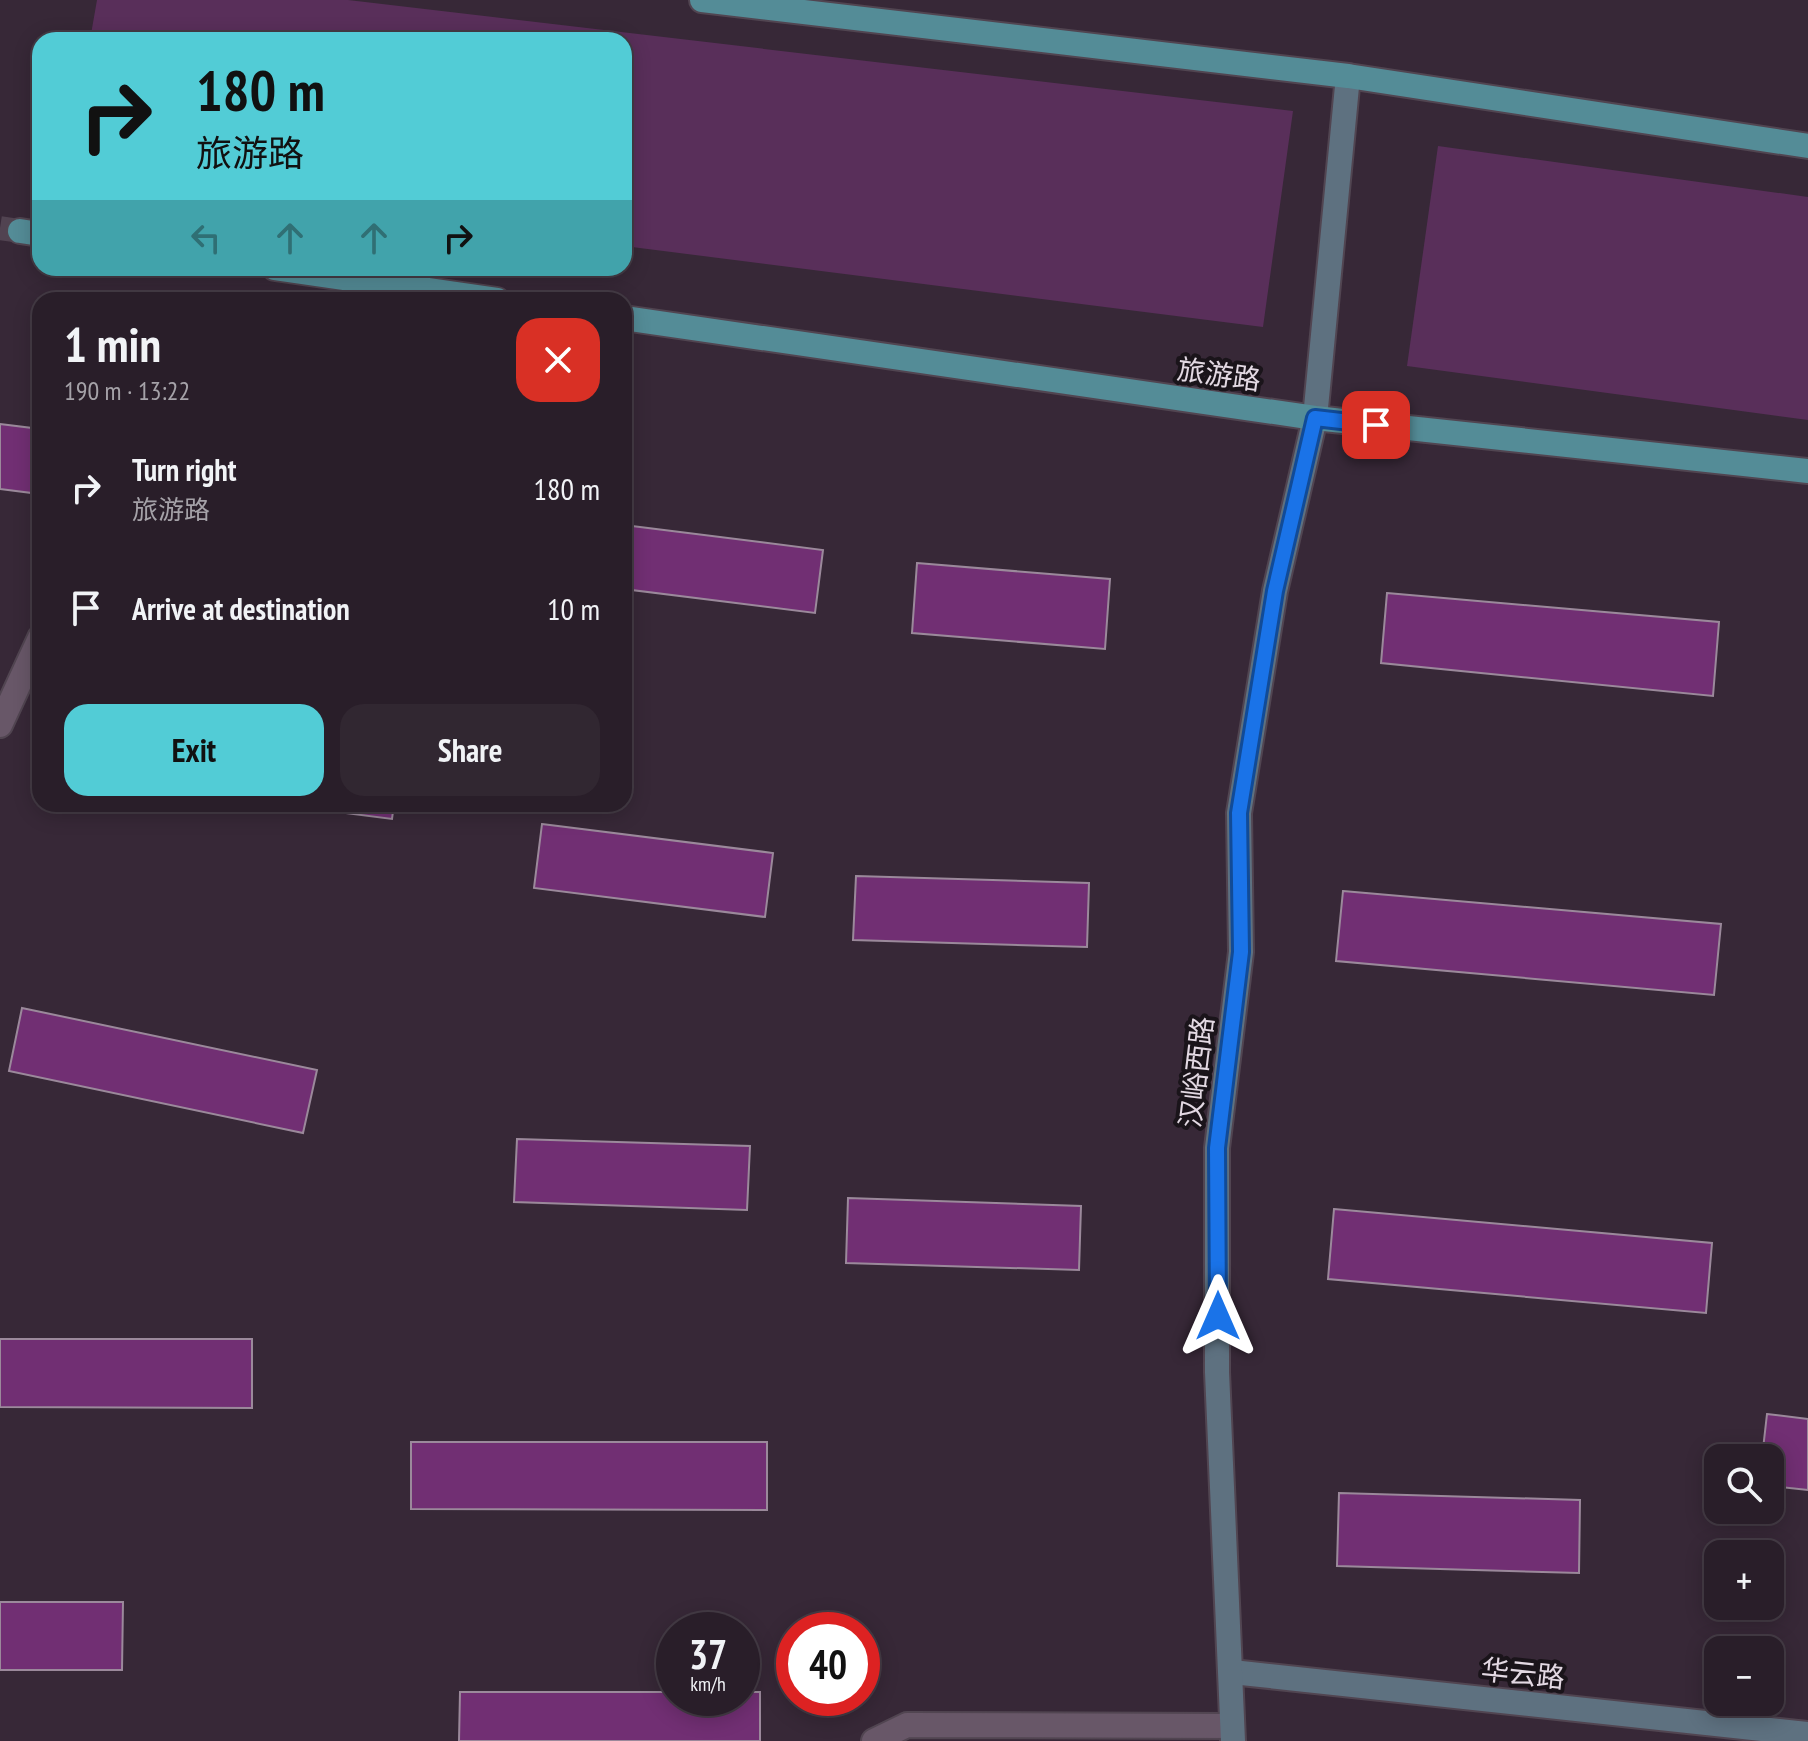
<!DOCTYPE html>
<meta charset="utf-8">
<style>
:root{--surface:#291e29;--page:#312731;--text:#f1f3f6;--muted:#a5a2a8;--line:#453c46;--accent:#52ccd6}
body{margin:0;font-family:"PT Sans Narrow","Noto Sans SC",sans-serif;background:var(--page);color:var(--text);height:100vh;display:flex;flex-direction:column;font-size:30px;white-space:nowrap}
*{box-sizing:border-box;margin:0}
p{font-size:26px;color:var(--muted)}
.icon{flex:none;width:44px;height:44px;fill:none;stroke:currentColor;stroke-width:2;stroke-linecap:round;stroke-linejoin:round}
.map{position:relative;flex:1;overflow:hidden}
.side{position:absolute;left:32px;top:292px;width:600px;height:520px;display:flex;flex-direction:column;background:var(--surface);border-radius:24px;box-shadow:0 4px 20px #0003,0 0 0 2px var(--line)}
.side>*{flex:none}
.top-card{position:absolute;left:32px;top:32px;width:600px;height:244px;border-radius:24px;box-shadow:0 4px 20px #0003,0 0 0 2px var(--line);background:#52ccd6;color:#111;overflow:hidden}
.fabs{position:absolute;left:1704px;top:1444px;display:grid;gap:16px}
.fabs a{display:grid;place-items:center;width:80px;height:80px;border-radius:16px;background:var(--surface);box-shadow:0 4px 20px #0003,0 0 0 2px var(--line);font-size:40px}
.speed{position:absolute;left:656px;top:1612px;display:flex;gap:16px;font-size:40px;font-weight:700;text-align:center}
.speed>*{display:grid;place-content:center;width:104px;height:104px;border-radius:50%;background:var(--surface);box-shadow:0 4px 20px #0003,0 0 0 2px var(--line);line-height:1}
.speed small{font-size:20px;font-weight:400}
.speed .limit{border:12px solid #d22;background:#fff;color:#111}
.pin{position:absolute;display:grid;place-items:center;width:68px;height:68px;color:#fff;margin:-34px;border-radius:16px;box-shadow:0 4px 12px #0006}
.me{position:absolute;width:88px;margin:-44px;rotate:0deg;stroke-linejoin:round;filter:drop-shadow(0 0 6px #0008)}
.turn{display:flex;align-items:center;gap:28px;height:168px;padding:0 32px;font-size:36px}
.turn .icon{width:104px;height:104px;stroke-width:2.5}
.turn b{display:block;font-size:56px;line-height:68px}
.lanes{display:flex;align-items:center;height:76px;padding:0 32px;background:#0003;justify-content:center;gap:40px;direction:ltr}
.lanes .off{opacity:.35}
.round{display:grid;place-items:center;flex:none;width:84px;height:84px;border-radius:24px;background:var(--page)}
.head{display:flex;align-items:center;justify-content:space-between;height:136px;padding:0 32px}
h1{font-size:48px;font-weight:700;line-height:60px}
.action{display:flex;gap:16px;margin-top:auto;padding:16px 32px}
.action a{flex:1;height:92px;border-radius:24px;background:var(--accent);color:#111;font-size:32px;font-weight:700;line-height:92px;text-align:center}
.action a+a{background:var(--page);color:var(--text)}
ul{padding:0;list-style:none}
li{display:flex;align-items:center;gap:24px;height:120px;padding:0 32px}
li div{flex:1}
li b{display:block;font-size:30px}
li em{font-style:normal}
.map>svg:first-child{display:block}
.green{fill:#592f5a}
.building{fill:#712f73;stroke:#9b899b;stroke-width:2}
.lines{fill:none;stroke-linecap:round;stroke-linejoin:round}
.primary-tunnel{stroke:#514351;stroke-width:24;stroke-dasharray:24 12;stroke-linecap:butt}
.street-casing{stroke:#514551;stroke-width:28}
.secondary-casing{stroke:#514551;stroke-width:28}
.primary-casing{stroke:#514551;stroke-width:28}
.street{stroke:#685768;stroke-width:24}
.secondary{stroke:#5e7180;stroke-width:24}
.primary{stroke:#548c97;stroke-width:24}
.route-casing{stroke:#114b97;stroke-width:20}
.route{stroke:#1a73e8;stroke-width:14}
.labels{text-anchor:middle;dominant-baseline:central;stroke-width:8;stroke-linejoin:round;paint-order:stroke}
.street-label{font-size:28px;fill:#e3d9e3;stroke:#1a141a}
</style>
<div class="map">
<svg width="1808" height="1741" viewBox="0 0 1808 1741">
<rect width="100%" height="100%" fill="#372837"/>
<g class="green">
<polygon points="97,0 348,0 1293,111 1263,327 624,246 624,40 90,40"/>
<polygon points="1438,146 1808,197 1808,420 1407,366"/>
</g>
<g class="building">
<polygon points="0,424 40,429 40,494 0,489"/>
<polygon points="624,525 823,550 815,613 624,589"/>
<polygon points="917,563 1110,579 1105,649 912,633"/>
<polygon points="1387,593 1719,622 1713,696 1381,663"/>
<polygon points="275,804 394,804 392,819"/>
<polygon points="542,824 773,853 765,917 534,888"/>
<polygon points="856,876 1089,883 1087,947 853,940"/>
<polygon points="1343,891 1721,924 1714,995 1336,961"/>
<polygon points="22,1008 317,1070 303,1133 9,1071"/>
<polygon points="517,1139 750,1146 747,1210 514,1202"/>
<polygon points="848,1198 1081,1206 1079,1270 846,1263"/>
<polygon points="1334,1209 1712,1243 1706,1313 1328,1279"/>
<polygon points="0,1339 252,1339 252,1408 0,1407"/>
<polygon points="1767,1414 1808,1419 1808,1490 1770,1486 1770,1458 1762,1458"/>
<polygon points="411,1442 767,1442 767,1510 411,1509"/>
<polygon points="1339,1493 1580,1500 1579,1573 1337,1566"/>
<polygon points="0,1602 123,1602 122,1670 0,1670"/>
<polygon points="460,1692 674,1692 674,1698 742,1698 742,1692 760,1692 760,1741 459,1741"/>
</g>
<g class="lines">
<polyline class="primary-tunnel" points="0,228 20,231"/>
<g class="street-casing">
<g id="street">
<polyline points="0,725 40,638"/>
<polyline points="874,1741 907,1725 1232,1726"/>
</g>
</g>
<g class="secondary-casing">
<g id="secondary">
<polyline points="1232,1672 1808,1734"/>
<polyline points="1233,1741 1217,1372 1217,1148 1241,952 1239,813 1275,591 1315,418 1348,76"/>
</g>
</g>
<g class="primary-casing">
<g id="primary">
<polyline points="702,0 1348,76 1808,146"/>
<polyline points="20,231 40,234"/>
<polyline points="275,268 497,300"/>
<polyline points="624,318 1315,418 1808,471"/>
</g>
</g>
<use href="#street" class="street"/>
<use href="#secondary" class="secondary"/>
<use href="#primary" class="primary"/>
</g>
<g class="lines">
<g class="route-casing">
<polyline id="route" points="1218,1316 1217,1148 1241,952 1239,813 1275,591 1315,418 1376,425"/>
</g>
<use href="#route" class="route"/>
</g>
<g class="labels">
<g class="street-label">
<text transform="translate(1219 374) rotate(8)">旅游路</text>
<text transform="translate(1196 1072) rotate(-83)">汉峪西路</text>
<text transform="translate(1523 1673) rotate(6)">华云路</text>
</g>
</g>
</svg>
<div class="fabs">
<a><svg class="icon" aria-label="search" viewBox="0 0 24 24"><circle cx="10" cy="10" r="6"/><path d="M15 15l6 6"/></svg></a>
<a>+</a>
<a>−</a>
</div>
<div class="speed"><div>37<small>km/h</small></div><div class="limit">40</div></div>
<div class="pin" style="left:1376px;top:425px;background:#d93025"><svg class="icon" aria-label="arrive" viewBox="0 0 24 24"><path d="M6 21V4h12l-3 4 3 4H6"/></svg></div>
<svg class="me" style="left:1218px;top:1316px" viewBox="-20 -20 40 40"><path d="M0-17L14 15 0 8-14 15z" fill="#1a73e8" stroke="#fff" stroke-width="4"/></svg>
<div class="top-card">
<div class="turn"><svg class="icon" aria-label="right" viewBox="0 0 24 24"><path d="M7 20v-9h11M14 6l5 5-5 5"/></svg><div><b>180 m</b>旅游路</div></div>
<div class="lanes"><svg class="icon off" aria-label="left" viewBox="0 0 24 24"><path d="M17 20v-9H6M10 6l-5 5 5 5"/></svg><svg class="icon off" aria-label="ahead" viewBox="0 0 24 24"><path d="M12 20V5M6 11l6-6 6 6"/></svg><svg class="icon off" aria-label="ahead" viewBox="0 0 24 24"><path d="M12 20V5M6 11l6-6 6 6"/></svg><svg class="icon" aria-label="right" viewBox="0 0 24 24"><path d="M7 20v-9h11M14 6l5 5-5 5"/></svg></div>
</div>
<section class="side">
<div class="head"><div><h1>1 min</h1><p>190 m · 13:22</p></div><a class="round" style="background:#d93025;color:#fff"><svg class="icon" aria-label="close" viewBox="0 0 24 24"><path d="M6 6l12 12M18 6L6 18"/></svg></a></div>
<ul>
<li><svg class="icon" aria-label="right" viewBox="0 0 24 24"><path d="M7 20v-9h11M14 6l5 5-5 5"/></svg><div><b>Turn right</b><p>旅游路</p></div><em>180 m</em></li>
<li><svg class="icon" aria-label="arrive" viewBox="0 0 24 24"><path d="M6 21V4h12l-3 4 3 4H6"/></svg><div><b>Arrive at destination</b></div><em>10 m</em></li>
</ul>
<div class="action"><a>Exit</a><a>Share</a></div>
</section>
</div>
